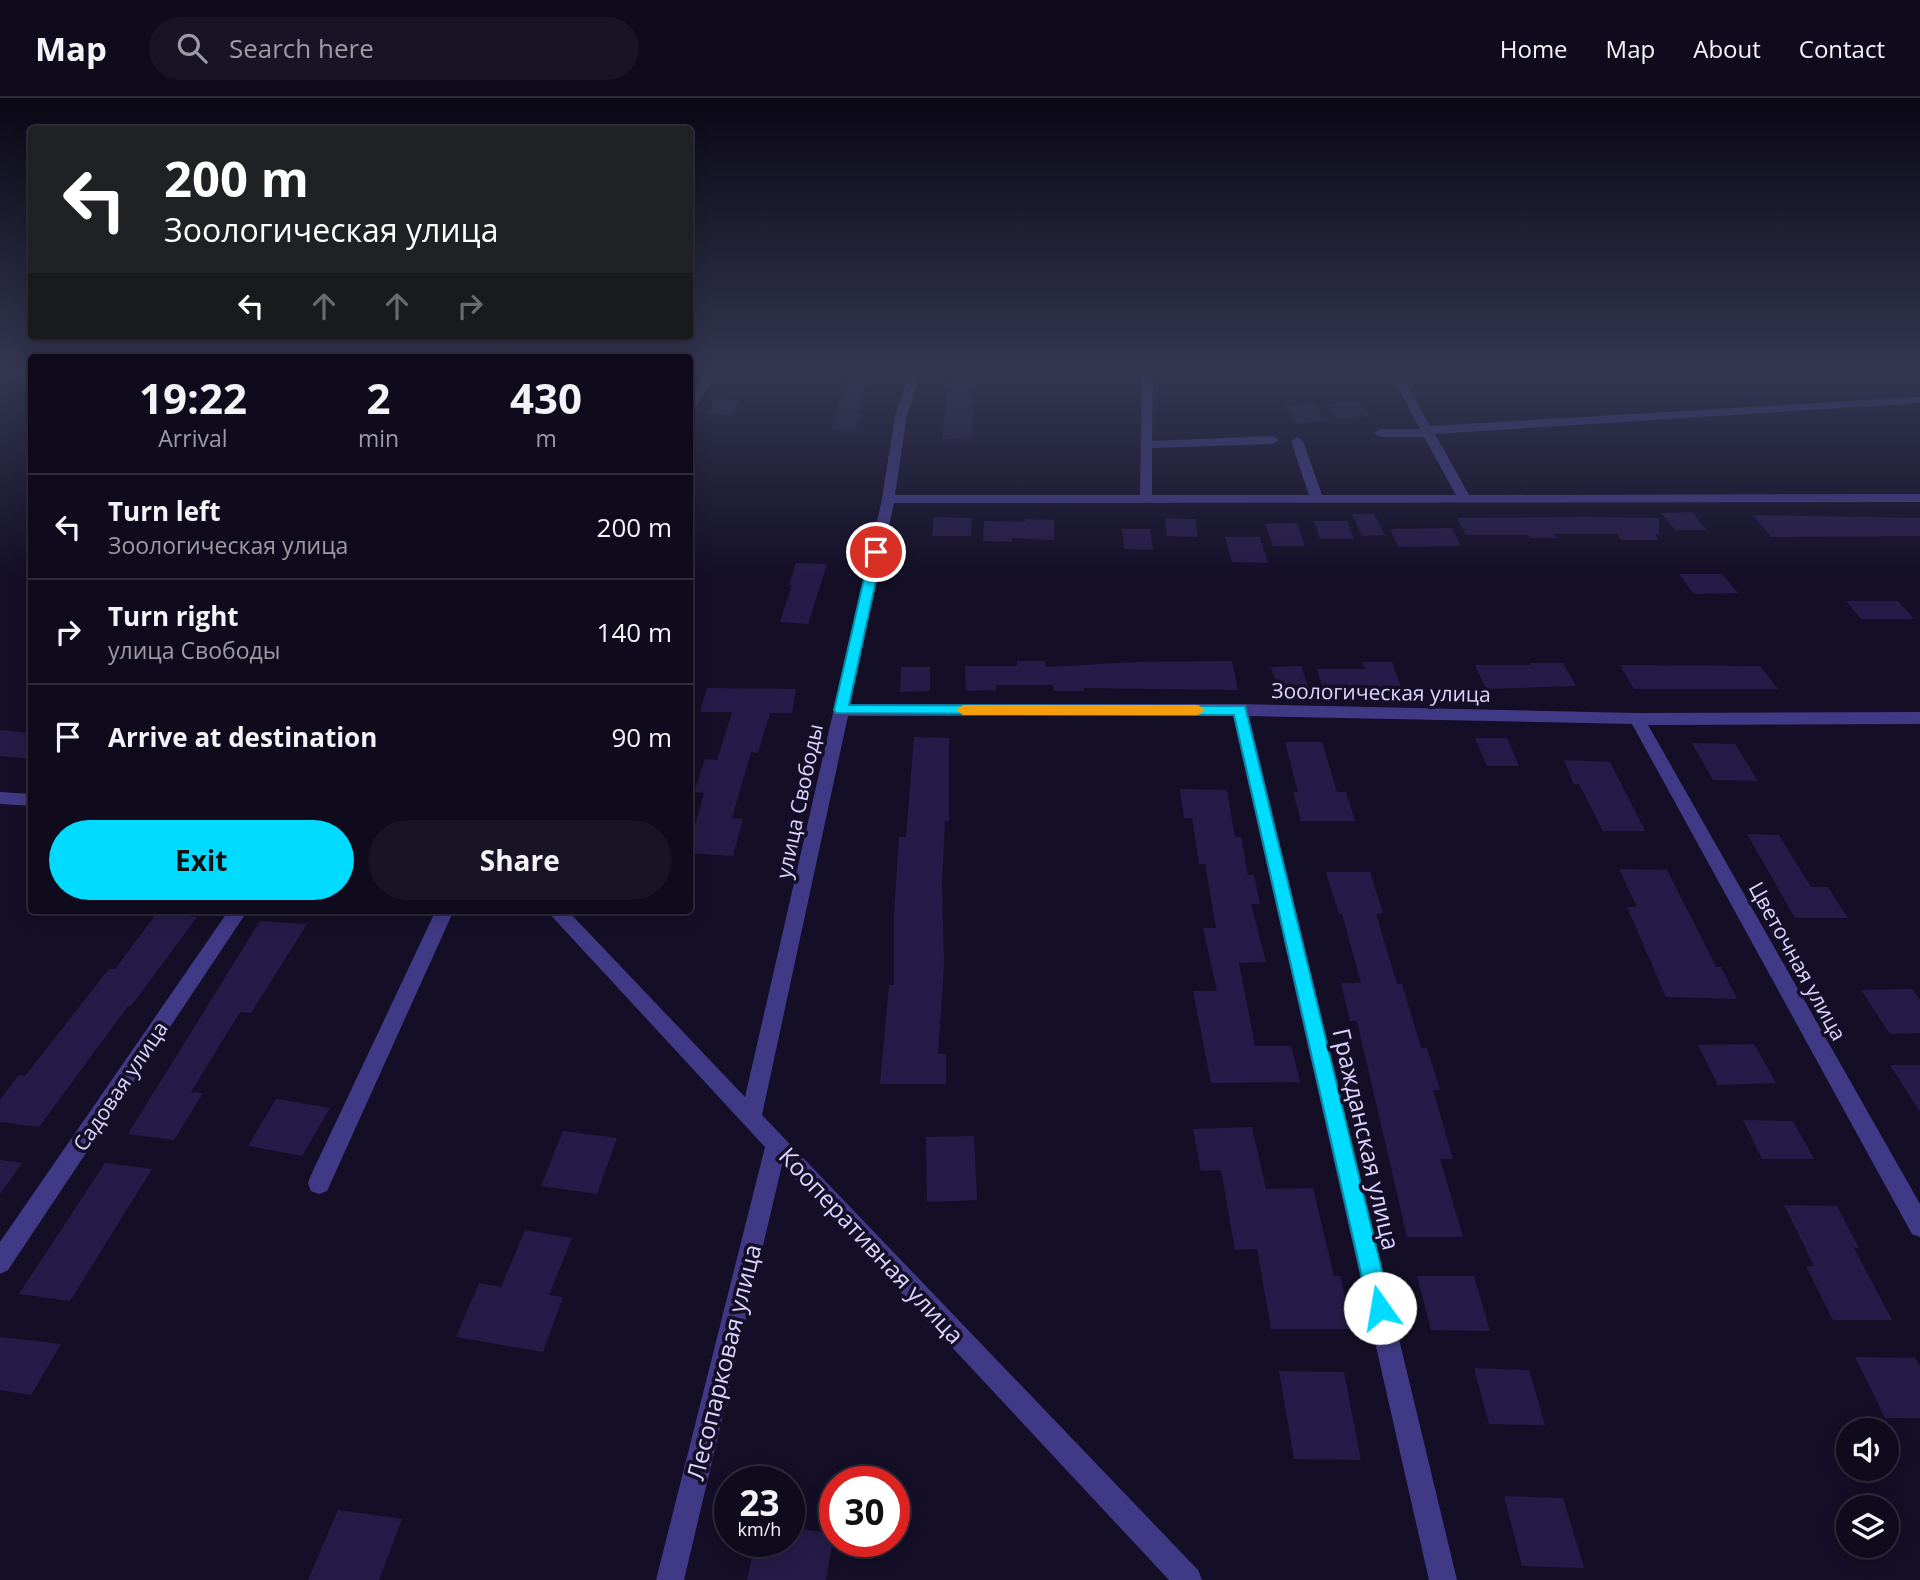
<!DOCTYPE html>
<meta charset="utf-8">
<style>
:root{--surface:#0f0b1d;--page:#181426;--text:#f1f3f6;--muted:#9b9ba4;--line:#2f2b3b;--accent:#01dbff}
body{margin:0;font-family:"Open Sans",sans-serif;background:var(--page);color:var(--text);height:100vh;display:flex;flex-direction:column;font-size:26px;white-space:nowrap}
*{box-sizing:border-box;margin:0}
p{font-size:23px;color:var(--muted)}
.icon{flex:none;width:38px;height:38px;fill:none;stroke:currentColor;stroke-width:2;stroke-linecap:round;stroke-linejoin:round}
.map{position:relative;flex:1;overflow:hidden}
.drawer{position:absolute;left:28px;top:256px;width:665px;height:560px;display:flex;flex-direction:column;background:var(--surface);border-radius:7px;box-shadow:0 4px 18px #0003,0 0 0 2px var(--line)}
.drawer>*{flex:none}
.top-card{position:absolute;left:28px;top:28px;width:665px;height:214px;border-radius:7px;box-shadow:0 4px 18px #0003,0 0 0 2px var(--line);background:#202124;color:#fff;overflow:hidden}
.controls{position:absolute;left:1836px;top:1320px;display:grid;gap:14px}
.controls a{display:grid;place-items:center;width:63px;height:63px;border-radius:50%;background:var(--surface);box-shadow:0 4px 18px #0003,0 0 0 2px var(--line);font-size:35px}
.speed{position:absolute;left:714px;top:1368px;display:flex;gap:14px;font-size:35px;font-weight:700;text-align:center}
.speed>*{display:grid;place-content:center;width:91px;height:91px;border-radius:50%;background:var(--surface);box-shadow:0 4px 18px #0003,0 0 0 2px var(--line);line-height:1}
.speed small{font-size:18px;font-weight:400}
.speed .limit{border:10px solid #d22;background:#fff;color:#111}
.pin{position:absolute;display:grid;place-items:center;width:60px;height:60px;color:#fff;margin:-30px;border:4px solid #fff;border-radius:50%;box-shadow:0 2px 7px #0007}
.me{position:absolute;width:77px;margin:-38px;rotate:347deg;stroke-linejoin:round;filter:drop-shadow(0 0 5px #0008)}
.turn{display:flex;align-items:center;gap:24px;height:147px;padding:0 21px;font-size:32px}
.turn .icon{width:91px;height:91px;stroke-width:2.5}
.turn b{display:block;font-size:49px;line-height:60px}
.lanes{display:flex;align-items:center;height:66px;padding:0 21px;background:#0003;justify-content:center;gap:35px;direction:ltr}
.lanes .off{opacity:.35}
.eta{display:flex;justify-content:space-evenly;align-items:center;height:119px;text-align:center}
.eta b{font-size:42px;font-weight:700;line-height:49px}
.cta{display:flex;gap:14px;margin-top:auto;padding:14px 21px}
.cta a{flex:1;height:80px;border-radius:42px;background:var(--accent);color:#111;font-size:28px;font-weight:700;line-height:80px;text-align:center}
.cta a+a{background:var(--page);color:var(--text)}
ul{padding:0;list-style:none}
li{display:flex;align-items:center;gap:21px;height:105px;padding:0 21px;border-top:2px solid var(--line)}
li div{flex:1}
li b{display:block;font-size:26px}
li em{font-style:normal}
header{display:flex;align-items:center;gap:42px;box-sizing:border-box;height:98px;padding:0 35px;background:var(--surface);border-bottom:2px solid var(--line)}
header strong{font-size:33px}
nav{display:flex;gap:38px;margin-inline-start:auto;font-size:24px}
.search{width:490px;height:63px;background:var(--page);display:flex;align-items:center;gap:18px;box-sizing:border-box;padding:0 24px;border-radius:38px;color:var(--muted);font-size:26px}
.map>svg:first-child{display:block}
.building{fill:#261b48}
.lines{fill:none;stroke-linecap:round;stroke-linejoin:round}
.minor{fill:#403a86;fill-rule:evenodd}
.route{fill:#01dbff;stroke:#018ea6;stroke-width:2}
.slow{fill:#f59e0b}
.labels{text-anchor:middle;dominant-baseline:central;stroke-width:7;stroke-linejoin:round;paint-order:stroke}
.street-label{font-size:21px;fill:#dcd5ff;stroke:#140f27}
.near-street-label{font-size:24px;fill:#dcd5ff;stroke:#140f27}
</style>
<header>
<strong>Map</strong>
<div class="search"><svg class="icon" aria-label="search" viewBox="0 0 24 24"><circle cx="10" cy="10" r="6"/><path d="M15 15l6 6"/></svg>Search here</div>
<nav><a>Home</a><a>Map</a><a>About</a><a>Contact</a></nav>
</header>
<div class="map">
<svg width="1920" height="1482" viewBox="0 0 1920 1482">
<rect width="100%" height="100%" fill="#140f27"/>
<g class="building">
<polygon points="950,273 978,273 973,301 972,342 942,341"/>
<polygon points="847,280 868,281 857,316 861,316 856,332 832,331"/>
<polygon points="714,301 740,302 733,318 706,316"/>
<polygon points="1357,303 1370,318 1338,322 1325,307"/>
<polygon points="1314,305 1328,322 1297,326 1283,308"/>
<polygon points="1692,414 1707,432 1675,432 1661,415"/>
<polygon points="1352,416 1374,416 1385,437 1362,438"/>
<polygon points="1753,417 1920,420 1920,438 1771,439"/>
<polygon points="934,419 972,420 971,438 932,438"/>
<polygon points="1588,419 1659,420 1659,436 1655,436 1659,442 1621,442 1617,436 1554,436 1557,440 1530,440 1528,437 1466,437 1457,420"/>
<polygon points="1165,420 1195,421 1198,439 1167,438"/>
<polygon points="1025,421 1054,422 1054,442 1012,440 1012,444 983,443 984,423 1025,424"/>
<polygon points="1314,423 1347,423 1354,441 1320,441"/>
<polygon points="1297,425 1305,448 1273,448 1265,426"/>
<polygon points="1452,430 1461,448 1398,449 1390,431"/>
<polygon points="1122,431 1150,431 1153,452 1124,451"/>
<polygon points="1225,439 1260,439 1268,465 1232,464"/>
<polygon points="796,465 827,466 808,526 780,524 792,487 789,487"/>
<polygon points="1679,476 1722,476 1738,495 1694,496"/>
<polygon points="1846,503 1898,503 1914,521 1861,521"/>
<polygon points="1017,563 1045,563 1046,569 1136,564 1232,563 1238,592 1084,590 1084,593 1054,593 1053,587 996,587 996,592 966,593 965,568 1017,568"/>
<polygon points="1362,564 1392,564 1402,591 1372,591 1371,588 1322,588 1317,571 1365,571"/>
<polygon points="1530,565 1563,565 1576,588 1486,591 1475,567 1531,567"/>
<polygon points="1620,567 1760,568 1778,591 1634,591"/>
<polygon points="1301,568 1308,587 1277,588 1271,569"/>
<polygon points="901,569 930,569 930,593 900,594"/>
<polygon points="707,590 796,591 792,615 770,615 758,655 751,654 732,720 743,721 733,758 690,755 690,743 704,695 694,694 705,661 717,662 732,614 700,614"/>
<polygon points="0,632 32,635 32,661 0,658"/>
<polygon points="914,639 949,640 949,723 945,723 942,785 944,868 938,956 946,956 946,986 880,986 889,887 894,887 894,816 899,739 906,739"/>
<polygon points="1475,640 1507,640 1519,668 1487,668"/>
<polygon points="1285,644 1322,644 1337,694 1346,694 1355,723 1301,723 1293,694 1298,694"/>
<polygon points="1692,645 1735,646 1758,683 1713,682"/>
<polygon points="1564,662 1610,664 1645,733 1603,733 1579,686 1574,686"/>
<polygon points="1180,691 1227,692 1235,739 1241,739 1248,777 1254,777 1260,806 1251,806 1266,864 1239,865 1255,948 1291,948 1300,984 1211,985 1193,893 1217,893 1203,830 1216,830 1205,766 1199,766 1192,720 1184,720"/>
<polygon points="1747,736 1779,737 1811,789 1828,789 1848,820 1795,820"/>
<polygon points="1619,771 1667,772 1716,869 1721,869 1737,901 1666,899 1627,809 1637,809"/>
<polygon points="1326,774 1370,774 1383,815 1376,816 1397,886 1402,886 1421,950 1427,950 1440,992 1433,992 1453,1061 1440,1061 1463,1139 1407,1139 1357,923 1350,923 1341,885 1361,885 1342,816 1339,816"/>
<polygon points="157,815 197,819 131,908 128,908 39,1029 0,1024 0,1002 19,977 25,978 109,871 115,871"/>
<polygon points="260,823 307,826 251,915 240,914 191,994 203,995 174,1042 128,1036"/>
<polygon points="1912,891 1920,902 1920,935 1890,936 1861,892"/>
<polygon points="1754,946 1776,985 1718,987 1698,947"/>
<polygon points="1890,967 1920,967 1920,1014"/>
<polygon points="276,1001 330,1010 302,1058 248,1048"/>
<polygon points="1743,1022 1793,1023 1814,1061 1762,1061"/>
<polygon points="1252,1029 1266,1091 1313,1090 1334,1178 1340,1178 1352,1231 1271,1231 1257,1151 1235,1152 1221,1072 1201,1073 1193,1031"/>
<polygon points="563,1033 617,1040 597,1096 541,1088"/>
<polygon points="974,1038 977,1102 927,1104 926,1039"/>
<polygon points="0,1062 22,1065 0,1096"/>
<polygon points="105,1065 152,1071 70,1203 19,1196"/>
<polygon points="1784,1107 1837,1108 1859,1150 1854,1150 1892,1222 1833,1222 1806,1168 1814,1168"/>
<polygon points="525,1132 572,1140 549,1197 563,1199 543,1254 456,1239 479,1185 501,1189"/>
<polygon points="1417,1178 1474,1178 1490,1233 1431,1232"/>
<polygon points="0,1239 61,1246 31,1297 0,1292"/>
<polygon points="1855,1259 1915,1260 1920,1269 1920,1320 1885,1320"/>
<polygon points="1474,1270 1529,1272 1545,1327 1489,1326"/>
<polygon points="1279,1273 1344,1274 1361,1362 1294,1361"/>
<polygon points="1504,1398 1563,1400 1584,1470 1522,1468"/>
<polygon points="338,1412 402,1421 379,1482 308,1482"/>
<polygon points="789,1429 834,1436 826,1482 747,1482 755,1444 789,1444"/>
</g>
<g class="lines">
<g class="minor">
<polygon points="705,273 717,273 696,309 690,312 690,300"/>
<polygon points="911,273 922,273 907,317 895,397 1140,397 1142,273 1153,273 1152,343 1273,338 1279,342 1273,346 1152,350 1152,397 1309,397 1291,343 1297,339 1303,343 1322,397 1456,397 1424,339 1380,339 1374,335 1380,331 1420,331 1389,273 1399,273 1430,328 1920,299 1920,305 1435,336 1469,397 1920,396 1920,404 894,405 850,606 1240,606 1637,615 1920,614 1920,626 1648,627 1920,1106 1920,1139 1912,1136 1632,626 1249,618 1457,1482 1429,1482 1233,618 848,618 762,1017 1198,1472 1202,1482 1169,1482 782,1067 684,1482 656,1482 765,1049 546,812 567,812 745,999 882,401 895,317"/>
<polygon points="0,694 32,696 32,708 0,706"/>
<polygon points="229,812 248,812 8,1172 0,1176 0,1144"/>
<polygon points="436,812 454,812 327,1093 319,1096 311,1093 308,1085 311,1077"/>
</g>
</g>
<linearGradient id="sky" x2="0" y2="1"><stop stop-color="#0b0815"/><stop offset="0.57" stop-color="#343752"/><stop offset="1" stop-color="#343752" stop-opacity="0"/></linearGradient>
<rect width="1920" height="480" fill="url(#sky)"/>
<polygon class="route" points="876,450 882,454 849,607 1245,608 1391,1210 1387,1218 1380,1221 1372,1218 1369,1210 1234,617 836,615 834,612 870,454"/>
<polygon class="slow" points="963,607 1198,607 1205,612 1198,617 963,617 956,612"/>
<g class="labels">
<g class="street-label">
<text transform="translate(1381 594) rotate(1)">Зоологическая улица</text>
<text transform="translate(799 703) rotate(-78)">улица Свободы</text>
<text transform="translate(1798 863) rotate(61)">Цветочная улица</text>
<text transform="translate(120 988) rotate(-56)">Садовая улица</text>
</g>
<g class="near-street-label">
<text transform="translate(1367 1041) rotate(77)">Гражданская улица</text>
<text transform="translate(872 1147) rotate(47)">Кооперативная улица</text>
<text transform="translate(723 1264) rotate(-76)">Лесопарковая улица</text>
</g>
</g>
</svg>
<div class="controls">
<a><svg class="icon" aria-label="sound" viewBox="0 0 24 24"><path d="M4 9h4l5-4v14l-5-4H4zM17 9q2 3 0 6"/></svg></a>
<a><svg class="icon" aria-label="layers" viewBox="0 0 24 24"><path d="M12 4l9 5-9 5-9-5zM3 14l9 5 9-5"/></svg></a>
</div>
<div class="speed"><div>23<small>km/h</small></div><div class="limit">30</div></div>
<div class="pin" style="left:876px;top:454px;background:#d93025"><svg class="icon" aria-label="arrive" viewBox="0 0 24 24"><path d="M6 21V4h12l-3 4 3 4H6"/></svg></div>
<svg class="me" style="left:1380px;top:1210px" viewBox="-20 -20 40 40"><circle r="19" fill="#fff"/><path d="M0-13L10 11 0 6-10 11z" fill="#01dbff"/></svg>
<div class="top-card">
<div class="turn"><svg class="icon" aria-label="left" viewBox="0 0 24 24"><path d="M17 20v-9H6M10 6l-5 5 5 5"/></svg><div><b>200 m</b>Зоологическая улица</div></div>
<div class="lanes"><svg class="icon" aria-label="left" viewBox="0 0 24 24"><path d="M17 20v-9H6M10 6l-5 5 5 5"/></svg><svg class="icon off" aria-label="ahead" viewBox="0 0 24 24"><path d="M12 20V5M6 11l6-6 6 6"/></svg><svg class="icon off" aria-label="ahead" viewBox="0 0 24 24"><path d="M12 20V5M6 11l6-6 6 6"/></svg><svg class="icon off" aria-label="right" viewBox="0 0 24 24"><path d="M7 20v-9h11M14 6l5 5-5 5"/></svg></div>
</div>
<section class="drawer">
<div class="eta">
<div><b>19:22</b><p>Arrival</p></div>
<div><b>2</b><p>min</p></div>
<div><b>430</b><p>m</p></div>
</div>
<ul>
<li><svg class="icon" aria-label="left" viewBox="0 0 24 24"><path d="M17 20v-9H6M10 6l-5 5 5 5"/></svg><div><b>Turn left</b><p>Зоологическая улица</p></div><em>200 m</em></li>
<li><svg class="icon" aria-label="right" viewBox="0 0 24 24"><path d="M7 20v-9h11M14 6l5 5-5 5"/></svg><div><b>Turn right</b><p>улица Свободы</p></div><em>140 m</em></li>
<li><svg class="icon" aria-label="arrive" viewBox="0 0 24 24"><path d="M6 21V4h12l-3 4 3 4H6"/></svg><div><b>Arrive at destination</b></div><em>90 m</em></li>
</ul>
<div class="cta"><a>Exit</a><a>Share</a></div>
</section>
</div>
